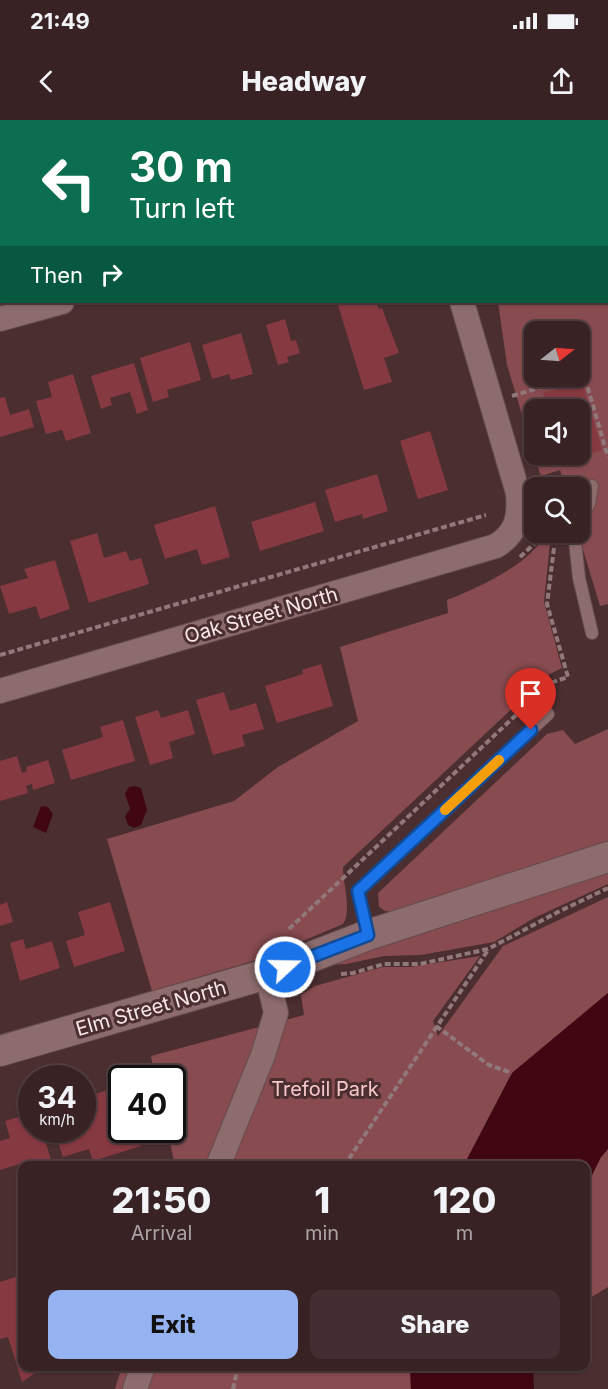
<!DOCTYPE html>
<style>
:root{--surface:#382224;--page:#432f31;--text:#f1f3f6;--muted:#aba4a6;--line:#523f41;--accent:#95b2f1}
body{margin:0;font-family:Inter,sans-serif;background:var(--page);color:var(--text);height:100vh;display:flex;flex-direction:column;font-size:22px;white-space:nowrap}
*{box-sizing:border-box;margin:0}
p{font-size:20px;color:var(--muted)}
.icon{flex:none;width:33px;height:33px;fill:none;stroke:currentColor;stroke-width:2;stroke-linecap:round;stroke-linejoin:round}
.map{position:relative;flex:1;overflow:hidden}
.drawer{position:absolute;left:18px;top:1041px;width:572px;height:210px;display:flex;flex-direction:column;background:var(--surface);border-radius:12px;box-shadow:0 2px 4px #0004,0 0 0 2px var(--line)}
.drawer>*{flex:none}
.hud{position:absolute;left:0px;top:0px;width:609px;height:183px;box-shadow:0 2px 4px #0004,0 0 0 2px var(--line);background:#0b6e4f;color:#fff;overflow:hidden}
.needle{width:39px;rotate:73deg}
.fabs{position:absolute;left:524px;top:201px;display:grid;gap:12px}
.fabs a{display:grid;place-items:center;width:66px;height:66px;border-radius:12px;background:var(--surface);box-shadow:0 2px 4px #0004,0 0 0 2px var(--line);font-size:30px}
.speed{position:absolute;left:18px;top:945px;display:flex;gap:12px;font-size:30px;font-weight:700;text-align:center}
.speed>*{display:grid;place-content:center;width:78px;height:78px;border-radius:50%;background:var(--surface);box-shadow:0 2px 4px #0004,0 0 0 2px var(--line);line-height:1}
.speed small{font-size:15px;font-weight:400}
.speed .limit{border:3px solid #111;border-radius:9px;background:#fff;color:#111}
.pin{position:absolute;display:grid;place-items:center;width:51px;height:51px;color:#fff;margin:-62px -26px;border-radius:50% 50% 50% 0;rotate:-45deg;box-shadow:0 0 6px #0007}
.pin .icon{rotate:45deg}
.me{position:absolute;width:66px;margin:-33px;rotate:69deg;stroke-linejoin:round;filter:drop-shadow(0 0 4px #0008)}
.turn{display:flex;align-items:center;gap:21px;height:126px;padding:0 30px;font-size:27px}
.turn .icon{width:78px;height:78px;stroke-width:2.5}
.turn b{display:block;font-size:42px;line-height:51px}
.then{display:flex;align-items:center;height:57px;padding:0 30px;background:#0003;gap:12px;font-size:22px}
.eta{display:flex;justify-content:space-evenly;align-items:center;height:102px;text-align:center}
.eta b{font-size:36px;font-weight:800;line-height:42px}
.primary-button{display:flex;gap:12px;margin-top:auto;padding:12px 30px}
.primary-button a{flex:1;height:69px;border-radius:12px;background:var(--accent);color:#111;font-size:24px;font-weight:800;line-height:69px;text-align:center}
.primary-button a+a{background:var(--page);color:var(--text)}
.status{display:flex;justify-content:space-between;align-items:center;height:42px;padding:0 30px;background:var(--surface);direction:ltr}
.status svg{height:16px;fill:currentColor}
header{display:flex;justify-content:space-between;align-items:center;height:78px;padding:0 30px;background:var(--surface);font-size:27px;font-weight:800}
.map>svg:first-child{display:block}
.green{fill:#884b50;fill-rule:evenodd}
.water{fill:#400712}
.building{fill:#863941}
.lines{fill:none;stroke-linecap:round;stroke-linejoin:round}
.service-casing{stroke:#654c4e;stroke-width:14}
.minor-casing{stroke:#654c4e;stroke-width:26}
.tertiary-casing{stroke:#654c4e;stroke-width:32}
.path{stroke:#91787a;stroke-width:4;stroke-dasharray:6 3;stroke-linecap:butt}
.service{stroke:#8d6c6d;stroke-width:12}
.minor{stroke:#8d6c6d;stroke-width:24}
.tertiary{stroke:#8d6c6d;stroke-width:30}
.route-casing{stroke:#114b97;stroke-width:15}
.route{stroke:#1a73e8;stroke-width:10}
.slow{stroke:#f59e0b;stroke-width:10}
.labels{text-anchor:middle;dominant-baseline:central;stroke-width:6;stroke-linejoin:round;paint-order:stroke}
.street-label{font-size:20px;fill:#fae7e7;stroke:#4b2e30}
.park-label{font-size:20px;fill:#f7c8c9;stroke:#4b2e30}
</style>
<div class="status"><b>21:49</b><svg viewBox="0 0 49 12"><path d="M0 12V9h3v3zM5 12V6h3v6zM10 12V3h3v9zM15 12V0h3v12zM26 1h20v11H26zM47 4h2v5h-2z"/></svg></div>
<header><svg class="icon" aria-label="back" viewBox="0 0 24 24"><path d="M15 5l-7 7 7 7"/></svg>Headway<svg class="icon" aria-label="share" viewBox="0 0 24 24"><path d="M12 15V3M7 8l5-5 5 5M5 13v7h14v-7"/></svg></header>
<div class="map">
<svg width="608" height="1269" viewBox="0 0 608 1269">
<rect width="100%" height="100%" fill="#4b2e30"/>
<g class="green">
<path d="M476 0H608V484L600 486 578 413 579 368 565 367 560 350 541 356 534 335 579 334V290H534V334L507 245 498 182H608V2ZM534 212H579V256H534Z"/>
<path d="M546 412 551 413 544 482 562 548 548 555 343 747C343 764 352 792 343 804L263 838 152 871 107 719 234 681 278 647 358 601 340 527 448 493 447 480C476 469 534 443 546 412Z"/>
<polygon points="608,609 608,723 394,792 385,791 379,787 378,773 547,614 563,610 575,624"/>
<polygon points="608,746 608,764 534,798 494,822 421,835 384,836 346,844 326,845"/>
<polygon points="608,777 608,873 512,953 464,1045 175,1045 167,1010 172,1010 172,958 155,958 151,936 304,895 301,875 315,866 383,847 410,847 480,836 433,901 438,916 503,826"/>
<polygon points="608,1029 608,1167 590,1178 585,1176 585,1069 601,1037"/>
<polygon points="122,1246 410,1247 411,1269 115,1269"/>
</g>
<g class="water">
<polygon points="135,666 141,668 147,690 141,705 134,708 128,705 125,696 130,689 125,674 129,667"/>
<polygon points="41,686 48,687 53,694 46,713 33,707"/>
<polygon points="608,873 608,1029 601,1037 585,1069 585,1046 464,1045 512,953"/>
<polygon points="410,1247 533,1247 534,1269 411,1269"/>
</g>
<g class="building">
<polygon points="351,182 376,182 379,189 382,188 399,233 384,238 392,262 364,270 338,185"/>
<polygon points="285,199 291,221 296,220 300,233 287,237 289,242 278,245 266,205"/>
<polygon points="241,213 253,254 231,260 229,254 212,259 202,225"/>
<polygon points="190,222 201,260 167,270 169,277 153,282 140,238"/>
<polygon points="134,243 148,290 137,294 130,272 110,278 112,285 101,289 91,256"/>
<polygon points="73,254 91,313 66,321 62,310 46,314 36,281 52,277 48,262"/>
<polygon points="582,262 602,330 564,341 562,334 579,334 579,290 548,290 543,273"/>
<polygon points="5,277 10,295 29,289 34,307 0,317 0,278"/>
<polygon points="430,311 448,370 418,379 400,321"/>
<polygon points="377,354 388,391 363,399 362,394 335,402 325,370"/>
<polygon points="315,382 324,411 260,431 251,402"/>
<polygon points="215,386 230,437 202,445 197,429 165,439 154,405"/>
<polygon points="97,413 104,438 126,431 130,441 141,438 149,464 89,483 70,421"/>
<polygon points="55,440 70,489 40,499 36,486 9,494 0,466 28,458 24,449"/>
<polygon points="321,544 333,586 277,603 265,566 303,554 302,550"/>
<polygon points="224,572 230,591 256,583 264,609 242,615 245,626 213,635 196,580"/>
<polygon points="158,590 161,598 188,590 195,614 169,622 173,638 150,645 135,597"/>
<polygon points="123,600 135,641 71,660 62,630 103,617 100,607"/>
<polygon points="17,636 22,653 27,651 26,647 48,640 55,663 33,670 32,664 26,666 28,673 0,681 0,641"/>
<polygon points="7,782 13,802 0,806 0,785"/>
<polygon points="110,782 125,831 74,847 66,821 85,815 78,792"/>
<polygon points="23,819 26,829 52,821 60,848 20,861 10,823"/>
<polygon points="122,966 122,1010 136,1010 141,1026 93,1041 89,1029 63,1037 54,1010 82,1010 82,978"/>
<polygon points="32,993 32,1010 42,1010 51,1040 22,1046 20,1049 19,1044 0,1050 0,1021 10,1018 5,1001"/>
<polygon points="22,1155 22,1246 45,1246 22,1262 8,1217 0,1219 0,1162"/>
</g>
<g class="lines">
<g class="service-casing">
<g id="service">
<polyline points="45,2 50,0"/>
<polyline points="0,15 2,14"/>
<polyline points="579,401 589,384 592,366"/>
<polyline points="574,412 579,458 592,513"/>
<polyline points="368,815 358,771 548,594"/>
</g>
</g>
<g class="minor-casing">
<g id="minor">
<polyline points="431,2 431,0"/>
<polyline points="0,199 62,182"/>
<path d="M0 571 496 426C517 413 520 397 518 373L462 182"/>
<polyline points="218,1046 263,935 276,893 267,854"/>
<polyline points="135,1269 143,1246"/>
</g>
</g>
<g class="tertiary-casing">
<polyline id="tertiary" points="0,931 267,854 368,815 608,737"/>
</g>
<g class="path">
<polyline points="579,256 584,255 608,337"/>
<polyline points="512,276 578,256"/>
<polyline points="539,368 546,368"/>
<polyline points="520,437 534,424 540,412"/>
<polyline points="0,535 486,395"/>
<polyline points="289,809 550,563 568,557 547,484 556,412"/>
<polyline points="341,854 353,853 384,844 420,844 488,829 558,792 608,768"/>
<polyline points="436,906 489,945 512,953"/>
<polyline points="344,1046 488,830"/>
<polyline points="233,1269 238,1246"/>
</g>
<use href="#service" class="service"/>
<use href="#minor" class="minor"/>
<use href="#tertiary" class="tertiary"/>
</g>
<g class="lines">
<g class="route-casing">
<polyline id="route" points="285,847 368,815 358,771 531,610"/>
</g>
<use href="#route" class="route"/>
<polyline class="slow" points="445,690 499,640"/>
</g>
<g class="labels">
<g class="street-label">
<text transform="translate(261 495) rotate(-16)">Oak Street North</text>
<text transform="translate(151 888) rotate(-16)">Elm Street North</text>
</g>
<g class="park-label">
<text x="325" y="969">Trefoil Park</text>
</g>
</g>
</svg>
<div class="fabs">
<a><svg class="needle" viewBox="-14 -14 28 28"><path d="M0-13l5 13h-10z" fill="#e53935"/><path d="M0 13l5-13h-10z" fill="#aba4a6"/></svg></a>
<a><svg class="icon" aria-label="sound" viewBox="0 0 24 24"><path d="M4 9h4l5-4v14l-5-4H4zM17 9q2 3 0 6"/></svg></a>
<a><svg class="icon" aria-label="search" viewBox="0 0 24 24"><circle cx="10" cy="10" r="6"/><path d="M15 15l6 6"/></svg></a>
</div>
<div class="speed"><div>34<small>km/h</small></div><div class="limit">40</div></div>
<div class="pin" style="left:531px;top:610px;background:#d93025"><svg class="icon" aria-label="arrive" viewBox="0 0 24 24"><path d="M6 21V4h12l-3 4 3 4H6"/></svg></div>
<svg class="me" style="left:285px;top:847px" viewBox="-20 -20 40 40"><circle r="17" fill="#1a73e8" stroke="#fff" stroke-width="3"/><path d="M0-11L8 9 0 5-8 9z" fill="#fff"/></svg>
<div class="hud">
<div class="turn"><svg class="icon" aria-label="left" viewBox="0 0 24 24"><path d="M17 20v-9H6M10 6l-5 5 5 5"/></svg><div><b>30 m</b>Turn left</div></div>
<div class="then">Then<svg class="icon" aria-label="right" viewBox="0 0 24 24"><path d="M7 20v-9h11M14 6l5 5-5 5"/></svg></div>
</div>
<section class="drawer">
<div class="eta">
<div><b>21:50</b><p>Arrival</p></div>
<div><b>1</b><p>min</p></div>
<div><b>120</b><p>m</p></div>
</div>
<div class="primary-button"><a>Exit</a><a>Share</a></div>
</section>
</div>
